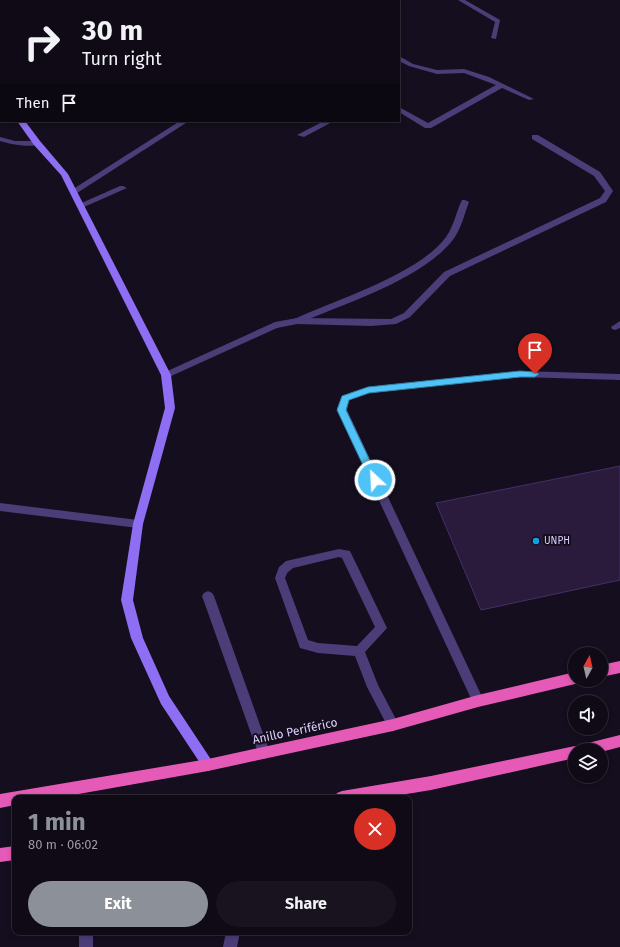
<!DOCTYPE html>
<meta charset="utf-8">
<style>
:root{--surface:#0f0a16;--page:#18131f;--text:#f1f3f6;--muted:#9b9aa1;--line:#2f2b35;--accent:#8c9099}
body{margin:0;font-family:"Fira Sans",sans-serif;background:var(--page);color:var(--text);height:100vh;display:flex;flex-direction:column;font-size:15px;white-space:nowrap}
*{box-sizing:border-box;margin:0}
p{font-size:13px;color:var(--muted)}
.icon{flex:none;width:22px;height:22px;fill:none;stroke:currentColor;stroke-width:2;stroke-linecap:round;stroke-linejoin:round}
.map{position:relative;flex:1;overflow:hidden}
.details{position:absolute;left:12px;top:795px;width:400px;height:140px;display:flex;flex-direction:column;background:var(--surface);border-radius:8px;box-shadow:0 2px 6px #0003,0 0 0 1px var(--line)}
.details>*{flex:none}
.banner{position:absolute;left:0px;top:0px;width:400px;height:122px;box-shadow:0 2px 6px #0003,0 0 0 1px var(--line);background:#0f0a16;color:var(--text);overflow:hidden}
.needle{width:26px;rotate:8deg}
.buttons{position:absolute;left:568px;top:647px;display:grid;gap:8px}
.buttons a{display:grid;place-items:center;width:40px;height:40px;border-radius:50%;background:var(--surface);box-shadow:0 2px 6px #0003,0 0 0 1px var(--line);font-size:20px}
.pin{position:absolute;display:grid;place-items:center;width:34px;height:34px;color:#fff;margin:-41px -17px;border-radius:50% 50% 50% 0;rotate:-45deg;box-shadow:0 0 4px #0007}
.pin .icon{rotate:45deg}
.me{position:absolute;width:44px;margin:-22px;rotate:335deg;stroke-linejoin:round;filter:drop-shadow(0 0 3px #0008)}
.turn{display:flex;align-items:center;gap:14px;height:84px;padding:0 16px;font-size:18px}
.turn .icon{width:52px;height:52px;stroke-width:2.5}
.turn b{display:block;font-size:28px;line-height:34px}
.then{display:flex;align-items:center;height:38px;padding:0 16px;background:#0003;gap:8px;font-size:15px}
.round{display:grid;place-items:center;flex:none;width:42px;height:42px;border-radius:21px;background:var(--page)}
.overview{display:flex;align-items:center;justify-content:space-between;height:68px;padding:0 16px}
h1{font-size:24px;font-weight:700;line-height:30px;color:var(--accent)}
.cta{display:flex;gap:8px;margin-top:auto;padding:8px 16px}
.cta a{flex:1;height:46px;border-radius:24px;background:var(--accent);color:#fff;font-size:16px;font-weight:700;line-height:46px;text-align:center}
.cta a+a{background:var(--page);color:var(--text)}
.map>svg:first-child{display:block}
.building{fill:#2a1b3d;stroke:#472f67}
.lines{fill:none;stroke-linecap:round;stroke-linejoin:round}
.service{fill:#4c3d79;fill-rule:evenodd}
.minor{fill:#4c3d79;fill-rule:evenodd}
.secondary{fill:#8e6ef3;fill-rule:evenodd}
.trunk{fill:#e65ab7;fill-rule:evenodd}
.route{fill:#4fc3f7;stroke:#337fa1}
.poi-dot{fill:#13a0e2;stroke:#140e1e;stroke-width:1.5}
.labels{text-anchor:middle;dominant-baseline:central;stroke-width:4;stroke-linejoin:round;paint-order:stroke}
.poi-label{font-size:10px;fill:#ddcffb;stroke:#140e1e;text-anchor:start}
.near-street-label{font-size:12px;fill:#ddcffb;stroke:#140e1e}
</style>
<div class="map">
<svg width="620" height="947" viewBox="0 0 620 947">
<rect width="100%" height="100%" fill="#140e1e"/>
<polygon class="building" points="620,466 620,580 481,610 436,503"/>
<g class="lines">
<g class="service">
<polygon points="120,186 123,186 127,188 84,207 78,207 77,205"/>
<path d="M462 200H465L469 202C464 215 461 230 452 241 419 281 347 302 300 323H294L293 321 294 319C336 300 419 274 446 237 454 226 456 212 462 200Z"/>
<polygon points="620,321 620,328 615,330 612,329 611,327"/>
<polygon points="521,371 620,374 620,380 521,377 369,393 349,400 347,410 484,701 482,705 478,706 474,705 337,410 342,396 368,387"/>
<path d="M339 549 350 551 387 628 365 652 378 685 399 725 397 729 393 731 389 729 367 687 355 656 318 653 300 648 275 578 279 567 286 561ZM339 557 342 558 375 627 357 646 318 643 308 640 285 578 287 573 293 568Z"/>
<polygon points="208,591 212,593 214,596 270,753 268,757 264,759 260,757 258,753 202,596 204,593"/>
<rect x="79" y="932" width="14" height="15"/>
<polygon points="226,932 240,932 237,947 223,947"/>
</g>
<g class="minor">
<polygon points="458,0 465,0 500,20 496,39 491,38 495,22"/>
<polygon points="399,56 413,64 437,70 464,69 489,77 534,99 529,100 502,88 431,128 425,128 399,112 399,107 428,123 496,85 464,73 437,74 409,66 399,61"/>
<polygon points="180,121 189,121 77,193 71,193 70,191"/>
<polygon points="324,121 334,121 304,137 297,135"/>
<polygon points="532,135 538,135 600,172 613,191 606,202 450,276 410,317 396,324 371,326 297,324 277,328 169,377 163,377 161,375 163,373 275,322 297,318 391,319 404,313 444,272 600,198 605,191 594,176 532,139"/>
<path d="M0 137 15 141H37L41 143C33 149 10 144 0 141Z"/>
<polygon points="0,503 138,520 142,521 143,524 142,527 138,528 0,511"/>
</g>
<g class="secondary">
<rect x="0" y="78" width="1" height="6"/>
<polygon points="17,121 25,121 40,141 68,174 171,375 175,408 143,524 133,600 143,638 169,696 212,761 214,765 212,769 208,771 204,769 161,704 131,638 121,600 133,524 165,408 161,375 61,175 34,145"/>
</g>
<g class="trunk">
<polygon points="620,661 620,673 601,677 601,665"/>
<polygon points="575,672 575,680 581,680 575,684 478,707 393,731 208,771 56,798 15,798 15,805 0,808 0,794 208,759 393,719 478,695"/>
<polygon points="620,735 620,747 601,752 601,750 575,750 575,758 431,790 382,798 335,798 337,793 342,791 431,776 575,746 579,747 584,744"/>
<polygon points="15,846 15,860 0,862 0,848"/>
</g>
</g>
<polygon class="route" points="520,371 535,372 539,374 535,377 520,377 369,393 349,400 346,410 379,480 375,484 370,480 337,410 342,396 368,387"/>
<circle class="poi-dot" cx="536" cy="541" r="4"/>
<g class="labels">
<g class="poi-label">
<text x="544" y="541">UNPH</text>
</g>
<g class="near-street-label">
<text transform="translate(295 731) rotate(-12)">Anillo Periférico</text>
</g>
</g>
</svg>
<div class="buttons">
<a><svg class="needle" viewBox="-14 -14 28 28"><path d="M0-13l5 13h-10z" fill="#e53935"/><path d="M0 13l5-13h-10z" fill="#9b9aa1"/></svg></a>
<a><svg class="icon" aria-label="sound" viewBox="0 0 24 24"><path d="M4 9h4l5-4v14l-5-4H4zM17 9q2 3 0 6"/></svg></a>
<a><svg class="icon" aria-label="layers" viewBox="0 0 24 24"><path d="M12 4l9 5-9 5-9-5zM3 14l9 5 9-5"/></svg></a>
</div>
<div class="pin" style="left:535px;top:374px;background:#d93025"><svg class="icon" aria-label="arrive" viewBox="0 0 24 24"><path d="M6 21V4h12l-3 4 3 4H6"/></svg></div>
<svg class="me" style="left:375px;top:480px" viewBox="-20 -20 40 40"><circle r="17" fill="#4fc3f7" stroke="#fff" stroke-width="3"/><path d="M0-11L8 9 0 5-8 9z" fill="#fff"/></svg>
<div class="banner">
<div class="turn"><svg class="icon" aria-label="right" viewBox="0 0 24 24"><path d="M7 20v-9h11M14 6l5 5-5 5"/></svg><div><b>30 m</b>Turn right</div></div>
<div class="then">Then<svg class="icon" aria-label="arrive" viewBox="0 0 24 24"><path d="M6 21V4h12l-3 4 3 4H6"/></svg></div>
</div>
<section class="details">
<div class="overview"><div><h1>1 min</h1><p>80 m · 06:02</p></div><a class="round" style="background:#d93025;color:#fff"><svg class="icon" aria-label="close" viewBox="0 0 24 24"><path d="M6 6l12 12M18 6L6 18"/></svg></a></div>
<div class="cta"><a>Exit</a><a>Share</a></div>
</section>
</div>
